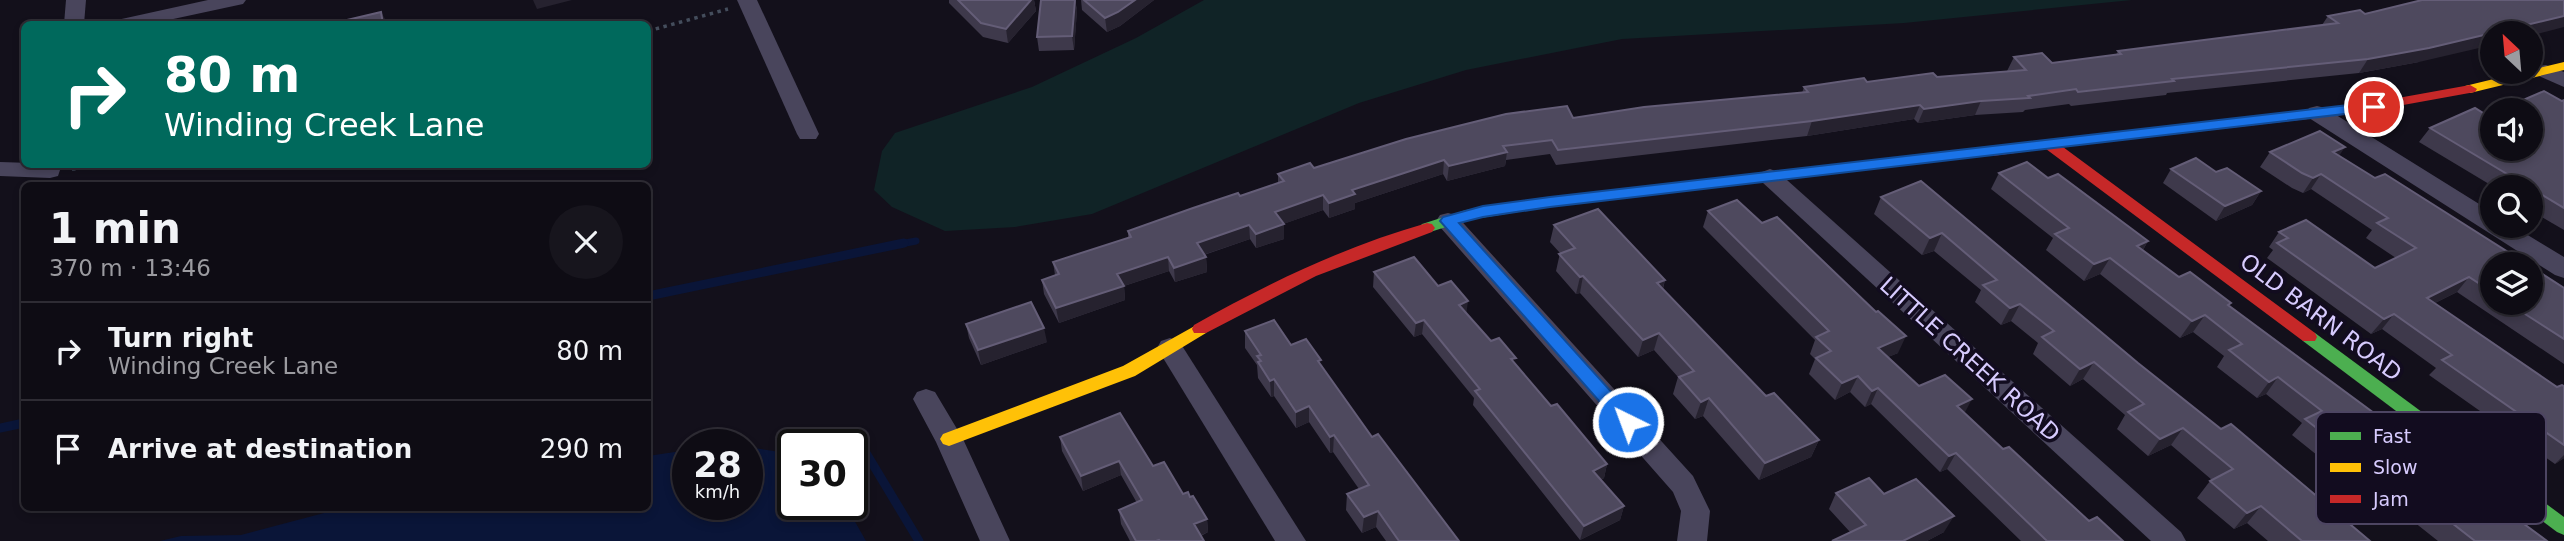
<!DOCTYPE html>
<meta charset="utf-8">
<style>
:root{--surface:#0e0c14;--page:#17151d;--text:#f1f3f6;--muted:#9b9ba0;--line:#2e2c34}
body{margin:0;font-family:"DejaVu Sans",sans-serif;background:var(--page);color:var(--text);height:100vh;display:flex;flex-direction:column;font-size:26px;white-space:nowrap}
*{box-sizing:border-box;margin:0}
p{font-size:23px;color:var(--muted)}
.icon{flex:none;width:38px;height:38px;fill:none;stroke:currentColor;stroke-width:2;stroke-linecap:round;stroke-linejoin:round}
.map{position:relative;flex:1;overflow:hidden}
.panel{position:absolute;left:21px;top:182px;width:630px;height:329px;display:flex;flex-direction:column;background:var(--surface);border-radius:10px;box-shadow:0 4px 10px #0003,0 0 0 2px var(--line)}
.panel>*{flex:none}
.top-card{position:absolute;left:21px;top:21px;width:630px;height:147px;border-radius:10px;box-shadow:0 4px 10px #0003,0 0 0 2px var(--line);background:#00695c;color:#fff;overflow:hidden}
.needle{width:46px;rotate:334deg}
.fabs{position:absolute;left:2480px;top:21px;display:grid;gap:14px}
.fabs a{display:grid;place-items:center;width:63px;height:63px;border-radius:50%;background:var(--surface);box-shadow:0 4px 10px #0003,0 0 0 2px var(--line);font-size:35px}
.speed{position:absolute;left:672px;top:429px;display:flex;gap:14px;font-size:35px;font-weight:700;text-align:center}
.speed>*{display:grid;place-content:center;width:91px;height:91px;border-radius:50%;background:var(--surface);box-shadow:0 4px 10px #0003,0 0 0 2px var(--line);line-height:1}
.speed small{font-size:18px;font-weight:400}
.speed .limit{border:4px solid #111;border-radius:10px;background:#fff;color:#111}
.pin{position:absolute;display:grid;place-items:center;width:60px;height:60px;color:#fff;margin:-30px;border:4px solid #fff;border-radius:50%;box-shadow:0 2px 7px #0007}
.me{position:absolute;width:77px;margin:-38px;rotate:318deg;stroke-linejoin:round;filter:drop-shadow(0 0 5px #0008)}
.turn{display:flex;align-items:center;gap:24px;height:147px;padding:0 28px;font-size:32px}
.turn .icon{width:91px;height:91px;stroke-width:2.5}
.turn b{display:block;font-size:49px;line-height:60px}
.round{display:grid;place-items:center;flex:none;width:74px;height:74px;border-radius:37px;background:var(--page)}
.overview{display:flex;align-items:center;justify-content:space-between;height:119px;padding:0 28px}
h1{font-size:42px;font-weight:700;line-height:52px}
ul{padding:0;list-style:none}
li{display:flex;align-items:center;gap:21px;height:98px;padding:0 28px;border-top:2px solid var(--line)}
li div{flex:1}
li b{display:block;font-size:26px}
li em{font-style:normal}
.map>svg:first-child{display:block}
.green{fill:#102326}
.water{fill:#0a1538}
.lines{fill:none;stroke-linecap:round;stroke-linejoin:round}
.stream-far1{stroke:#0a1538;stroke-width:7}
.stream{stroke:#0a1538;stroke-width:9}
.path{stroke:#444d5c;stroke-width:3.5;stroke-dasharray:3.5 4.5;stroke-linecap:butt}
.street{fill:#49455c;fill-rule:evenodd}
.fast{fill:#4caf50;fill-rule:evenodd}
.slow{fill:#ffc107;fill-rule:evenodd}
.jam{fill:#c62828;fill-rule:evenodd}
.wall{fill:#3e394b}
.shaded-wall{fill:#26222f}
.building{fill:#4e495e;stroke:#645d77;stroke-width:2}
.route{fill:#1a73e8;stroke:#114b97;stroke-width:2}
.labels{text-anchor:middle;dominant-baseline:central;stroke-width:7;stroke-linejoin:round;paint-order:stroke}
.street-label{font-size:23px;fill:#d7cbfe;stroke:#120c1f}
.key{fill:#120c1f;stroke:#4d4562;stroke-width:2}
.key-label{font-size:19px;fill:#d7cbfe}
</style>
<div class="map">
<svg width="2564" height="541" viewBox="0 0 2564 541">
<rect width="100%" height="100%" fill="#13101b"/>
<polygon class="green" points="1204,0 2132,0 1904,23 1622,39 1466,70 1359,103 1092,214 1015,227 945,231 892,207 874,190 882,151 895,133 1032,87 1136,38"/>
<polygon class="water" points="747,447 793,454 793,504 845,504 866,541 160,541 181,536 241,535 343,508 648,508 648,456 688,450 688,504 747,504"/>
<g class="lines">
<polyline class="stream-far1" points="895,245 916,241"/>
<g class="stream">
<polyline points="648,296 904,243"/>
<polyline points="0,428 24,423"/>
<polyline points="863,448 919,541"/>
</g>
<g class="path">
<polyline points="648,31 728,9"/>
<polyline points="72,169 132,164"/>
</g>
<g class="street">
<polygon points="66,0 86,0 84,24 64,24"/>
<polygon points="208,0 246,0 243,4 150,24 114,24 117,20"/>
<polygon points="737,0 757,0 819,134 816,139 800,139 797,134"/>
<polygon points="2546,65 2564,72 2564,87 2539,76 2535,71 2539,66"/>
<polygon points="2317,106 2325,108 2492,212 2492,226 2513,226 2564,257 2564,278 2555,275 2309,118 2306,113 2309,108"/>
<polygon points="0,162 62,164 58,176 50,178 0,176"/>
<polygon points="1770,169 1778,172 2181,532 2186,541 2151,541 1762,182 1759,177 1762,172"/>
<polygon points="1448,213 1456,215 1693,476 1710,511 1707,541 1677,541 1681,511 1673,492 1440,227 1436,221 1440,215"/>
<polygon points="1170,338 1179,341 1306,541 1275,541 1157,348 1161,341"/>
<polygon points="926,389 935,392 963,439 1010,541 980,541 936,442 913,399 917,392"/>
</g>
<g class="fast">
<polygon points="1992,146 1997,148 1999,151 1997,154 1550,207 1468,220 1427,233 1419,228 1422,224 1466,210 1550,197"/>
<polygon points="2309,331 2315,333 2564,517 2564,535 2557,532 2303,341 2301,337 2303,333"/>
</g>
<g class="slow">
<polygon points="2564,62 2564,70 2470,93 2463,89 2465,86"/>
<polygon points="1200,323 1206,325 1208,329 1206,333 1135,376 949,446 943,444 940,439 943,434 1123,366"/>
</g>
<g class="jam">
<polygon points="2470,85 2477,89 2475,92 2359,113 2063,147 2315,333 2317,337 2315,341 2303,341 2046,149 1992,156 1985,151 1992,146 2359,105"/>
<path d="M1427 223 1432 224 1435 228 1432 232 1316 276 1206 333H1194L1192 329 1194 325C1268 283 1346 246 1427 223Z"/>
</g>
</g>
<g class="wall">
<polygon points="949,0 1034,0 1036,11 1008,43 983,37 949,3"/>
<polygon points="1041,0 1075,0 1077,10 1074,50 1039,51 1037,37"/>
<polygon points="1081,0 1154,0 1120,26 1107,32 1082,10"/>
<polygon points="2328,16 2419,62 2359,73 2167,93 2166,95 2071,106 2069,104 2025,110 2023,112 1975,115 1918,123 1914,119 1807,136 1556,165 1550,154 1506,160 1505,166 1447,181 1443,174 1355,203 1355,209 1329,218 1323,210 1283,224 1284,239 1256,248 1250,239 1204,255 1206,257 1207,272 1175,282 1169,271 1124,286 1125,300 1059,323 1044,294 1042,280 1055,275 1053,262 1128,238 1128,231 1240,196 1278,183 1278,174 1314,168 1573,118 1802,93 1804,87 1937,77 2007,71 2014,57 2052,63 2116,55 2118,51 2322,25"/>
<polygon points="2564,100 2564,230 2530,210 2530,187 2494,187 2419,142 2430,128"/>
<polygon points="2270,152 2339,156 2492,264 2492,303 2530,303 2564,288 2564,364 2457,292 2435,303 2557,387 2564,386 2564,458 2555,464 2429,375 2436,368 2382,329 2371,334 2267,258 2273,250 2269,247 2279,232 2375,268 2396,258 2366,238 2372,230 2311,189 2303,193 2292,188 2260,167"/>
<polygon points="2171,169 2216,172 2261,191 2252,205 2216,221 2163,183"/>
<polygon points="1999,173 2048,178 2148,241 2143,250 2179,277 2230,306 2547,541 2438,541 2409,518 2397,525 2355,491 2358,488 2292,435 2302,423 2266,394 2257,398 2217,367 2224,356 2193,332 2180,338 2100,274 2084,281 2046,250 2053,238 1991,189"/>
<polygon points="1921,181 2138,363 2221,429 2370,541 2268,541 2247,523 2234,529 2197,498 2210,481 2212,480 2171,445 2148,456 2117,429 2125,415 2083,379 2070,386 2033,354 2038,343 2011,321 2001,325 1975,302 1981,290 1934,251 1922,255 1874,214 1881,197"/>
<polygon points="1708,211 1898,353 1888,357 1919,386 1965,413 2003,449 2089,521 2123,541 2021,541 1947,469 1940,472 1871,404 1865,407 1850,392 1835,400 1809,374 1815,359 1810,354 1815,340 1703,227"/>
<polygon points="1554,225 1665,280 1663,289 1766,396 1819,440 1811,457 1759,480 1703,416 1695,419 1673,394 1678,377 1654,350 1638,357 1580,293 1576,294 1556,271 1560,253 1550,242"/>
<polygon points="1374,272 1438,286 1467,314 1491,341 1515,363 1551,406 1607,464 1604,478 1601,480 1624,506 1620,520 1580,540 1473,405 1474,398 1422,334 1414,337 1373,287"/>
<polygon points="966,324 1047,342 981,365 969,338"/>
<polygon points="1245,331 1291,345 1321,365 1372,437 1459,541 1386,541 1376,527 1362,533 1346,510 1347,494 1359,489 1333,452 1330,453 1309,422 1296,428 1274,396 1271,397 1258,378 1257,365 1245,348"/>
<polygon points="1060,437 1153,466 1183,494 1190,497 1207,519 1208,532 1201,536 1204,541 1130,541 1121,524 1119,510 1137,503 1121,475 1083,491 1062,451"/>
<polygon points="1836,493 1884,494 1944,532 1927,541 1832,541 1850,532 1829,509"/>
</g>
<g class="shaded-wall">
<polygon points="533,0 572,0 537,9"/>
<polygon points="1031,0 1034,0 1036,11 1008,43 1006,29"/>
<polygon points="1075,0 1077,10 1074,50 1072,36"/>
<polygon points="1135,0 1154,0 1120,26 1107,32 1105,18"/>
<polygon points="381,12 388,24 383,24"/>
<polygon points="2564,16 2564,27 2530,36 2530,33 2493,33"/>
<polygon points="2492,33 2492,45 2419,62 2359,73 2368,59"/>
<polygon points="1981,101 1975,115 1918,123 1924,109"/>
<polygon points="1920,105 1914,119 1807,136 1812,121"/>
<polygon points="2345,147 2335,162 2333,152"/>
<polygon points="1507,152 1505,166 1447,181 1449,166"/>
<polygon points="1444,160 1443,174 1355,203 1355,209 1329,218 1329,203 1352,190"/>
<polygon points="2321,174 2311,189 2303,193 2313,178"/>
<polygon points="2261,191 2252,205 2216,221 2225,206"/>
<polygon points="1323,195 1323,210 1275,227 1275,212"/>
<polygon points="1284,224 1284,239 1256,248 1256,234"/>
<polygon points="1249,225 1250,239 1197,257 1197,243"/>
<polygon points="1942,233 1934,251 1922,255 1930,238"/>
<polygon points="2148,241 2138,258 2137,246"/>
<polygon points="1168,257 1169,271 1124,286 1125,300 1059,323 1056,308 1117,274"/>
<polygon points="1206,257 1207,272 1175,282 1174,268"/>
<polygon points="2110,258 2100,274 2084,281 2094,264"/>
<polygon points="1583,276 1580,293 1576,294 1580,277"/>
<polygon points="2469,277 2457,292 2415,313 2427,298"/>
<polygon points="1665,280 1660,297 1657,283"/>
<polygon points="1468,301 1466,316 1459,305"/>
<polygon points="2020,304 2011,321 2001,325 2010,308"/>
<polygon points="2394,314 2382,329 2371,334 2384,319"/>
<polygon points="2205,315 2193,332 2180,338 2192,321"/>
<polygon points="1424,320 1422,334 1414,337 1416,323"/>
<polygon points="1044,328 1047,342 981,365 978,350"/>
<polygon points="1659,333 1654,350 1638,357 1643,340"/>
<polygon points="1906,336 1898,353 1871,364 1878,348"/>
<polygon points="2094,362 2083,379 2070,386 2080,369"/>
<polygon points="1858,376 1850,392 1835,400 1842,383"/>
<polygon points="2278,377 2266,394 2257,398 2269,382"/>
<polygon points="1274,379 1274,396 1271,397 1270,381"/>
<polygon points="1878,388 1871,404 1865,407 1872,391"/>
<polygon points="1709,398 1703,416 1695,419 1701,402"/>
<polygon points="1972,399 1963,416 1957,406"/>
<polygon points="1309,406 1309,422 1296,428 1296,412"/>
<polygon points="2183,428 2171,445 2148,456 2160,439"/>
<polygon points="1334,435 1333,452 1330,453 1330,437"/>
<polygon points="1819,440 1811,457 1759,480 1765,463"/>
<polygon points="1956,453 1947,469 1940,472 1949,456"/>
<polygon points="2564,455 2564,458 2555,464"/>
<polygon points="1119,461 1121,475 1083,491 1081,476"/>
<polygon points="1607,464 1604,478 1590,485 1593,471"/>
<polygon points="2425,502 2409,518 2397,525 2413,509"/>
<polygon points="1624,506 1620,520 1580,540 1584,526"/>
<polygon points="2261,506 2247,523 2234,529 2247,513"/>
<polygon points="1378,511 1376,527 1362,533 1364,517"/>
<polygon points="1954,516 1944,532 1927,541 1903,541"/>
<polygon points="1207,519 1208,532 1195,538 1194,524"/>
</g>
<g class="building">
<polygon points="958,0 1031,0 1006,29 981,23"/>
<polygon points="1041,0 1075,0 1072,36 1037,37"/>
<polygon points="1084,0 1135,0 1118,12 1105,18"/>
<polygon points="2422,0 2564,0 2564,16 2429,48 2368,59 2172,79 2174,81 2078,92 2076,89 2028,96 2030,98 1981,101 1924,109 1920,105 1812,121 1558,150 1552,140 1503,146 1507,152 1449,166 1444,160 1352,190 1355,194 1329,203 1323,195 1275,212 1284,224 1256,234 1249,225 1197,243 1206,257 1174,268 1168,257 1117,274 1124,286 1056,308 1042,280 1059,274 1053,262 1131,237 1128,231 1193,208 1238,193 1240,196 1284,181 1278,174 1310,163 1314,168 1406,139 1506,114 1567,106 1573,118 1644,107 1808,92 1804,87 1864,78 1867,82 1933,73 1937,77 2026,70 2014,57 2042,53 2052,63 2121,54 2118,51 2338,23 2328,16 2360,10 2365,14"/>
<polygon points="381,12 383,24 330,24"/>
<polygon points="160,22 160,24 147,24"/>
<polygon points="2544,91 2562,101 2564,100 2564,208 2430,128 2475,108 2488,116 2492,114 2492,149 2530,149 2530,110 2500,110"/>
<polygon points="2320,131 2345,147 2333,152 2375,178 2385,174 2527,264 2492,264 2492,292 2469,277 2427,298 2557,387 2562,385 2564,386 2564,445 2442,360 2452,355 2394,314 2384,319 2277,243 2288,238 2279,232 2306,220 2375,268 2416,248 2377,223 2388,218 2321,174 2313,178 2302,173 2270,152"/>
<polygon points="2196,158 2216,172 2227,168 2261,191 2225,206 2171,169"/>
<polygon points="2027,162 2048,178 2058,174 2148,241 2137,246 2179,277 2190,272 2231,303 2228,305 2547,541 2475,541 2425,502 2413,509 2370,475 2374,473 2305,419 2322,411 2278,377 2269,382 2229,350 2242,344 2205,315 2192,321 2110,258 2094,264 2055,234 2069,228 1999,173"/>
<polygon points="1921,181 2138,363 2221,429 2231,424 2370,541 2302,541 2261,506 2247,513 2210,481 2233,469 2183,428 2160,439 2128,412 2144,404 2094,362 2080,369 2042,337 2054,331 2020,304 2010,308 1983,285 1997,280 1942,233 1930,238 1881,197"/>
<polygon points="1737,200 1762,223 1777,217 1876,312 1878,311 1906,336 1878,348 1919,386 1945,375 1972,399 1957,406 2003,449 2009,447 2089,521 2097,517 2123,541 2047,541 1956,453 1949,456 1878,388 1872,391 1858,376 1842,383 1816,358 1831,351 1816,337 1829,331 1708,211"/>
<polygon points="1598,209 1665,280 1657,283 1766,396 1774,393 1819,440 1765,463 1709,398 1701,402 1679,377 1694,371 1659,333 1643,340 1583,276 1580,277 1559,254 1575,248 1554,225"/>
<polygon points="1414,257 1438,286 1451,281 1468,301 1459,305 1491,341 1499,338 1516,358 1511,359 1551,406 1557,404 1607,464 1593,471 1624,506 1584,526 1475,391 1480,389 1424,320 1416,323 1374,272"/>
<polygon points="2530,266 2564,288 2564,339 2508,303 2530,303"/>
<polygon points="1031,302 1044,328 978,350 966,324"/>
<polygon points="1274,320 1291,345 1306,339 1321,360 1318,361 1372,437 1378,434 1459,541 1399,541 1378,511 1364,517 1347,494 1369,485 1334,435 1330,437 1309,406 1296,412 1274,379 1270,381 1258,362 1261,361 1257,356 1261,355 1245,331"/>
<polygon points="1120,413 1153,466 1164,462 1183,494 1188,492 1190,497 1193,496 1207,519 1194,524 1204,541 1160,541 1159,540 1156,541 1136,541 1119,510 1142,500 1119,461 1081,476 1060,437"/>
<polygon points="1869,478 1884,494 1916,479 1954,516 1903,541 1832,541 1866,525 1836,493"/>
</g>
<polygon class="route" points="2374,102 2379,103 2379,110 1550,207 1483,217 1459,223 1634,417 1637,422 1634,427 1622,427 1440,221 1443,217 1483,206 1550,197"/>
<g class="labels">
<g class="street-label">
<text transform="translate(2321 317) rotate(37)">OLD BARN ROAD</text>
<text transform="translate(1970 359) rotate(42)">LITTLE CREEK ROAD</text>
</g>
</g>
<rect x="2316" y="412" width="230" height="112" rx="10" class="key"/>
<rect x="2330" y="432" width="31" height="8" fill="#4caf50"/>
<rect x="2330" y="463" width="31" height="9" fill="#ffc107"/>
<rect x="2330" y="495" width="31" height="8" fill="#c62828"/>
<g class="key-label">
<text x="2373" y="443">Fast</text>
<text x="2373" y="474">Slow</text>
<text x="2373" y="506">Jam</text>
</g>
</svg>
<div class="fabs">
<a><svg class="needle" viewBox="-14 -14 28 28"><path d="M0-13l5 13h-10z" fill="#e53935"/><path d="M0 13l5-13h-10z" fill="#9b9ba0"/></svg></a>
<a><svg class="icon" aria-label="sound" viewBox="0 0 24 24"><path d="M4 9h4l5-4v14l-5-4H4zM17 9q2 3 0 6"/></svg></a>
<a><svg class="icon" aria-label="search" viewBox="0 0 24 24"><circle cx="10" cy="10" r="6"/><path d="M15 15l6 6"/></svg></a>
<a><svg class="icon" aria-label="layers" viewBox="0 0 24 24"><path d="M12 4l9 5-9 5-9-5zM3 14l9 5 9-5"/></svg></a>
</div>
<div class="speed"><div>28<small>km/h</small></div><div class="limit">30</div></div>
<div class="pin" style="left:2374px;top:107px;background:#d93025"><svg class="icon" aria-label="arrive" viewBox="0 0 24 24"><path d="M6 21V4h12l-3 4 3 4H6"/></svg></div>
<svg class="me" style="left:1628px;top:422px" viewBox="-20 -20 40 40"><circle r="17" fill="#1a73e8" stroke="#fff" stroke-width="3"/><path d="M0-11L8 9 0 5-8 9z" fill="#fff"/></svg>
<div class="top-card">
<div class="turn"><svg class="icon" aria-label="right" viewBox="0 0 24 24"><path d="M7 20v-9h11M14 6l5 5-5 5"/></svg><div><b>80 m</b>Winding Creek Lane</div></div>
</div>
<section class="panel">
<div class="overview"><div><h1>1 min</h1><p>370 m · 13:46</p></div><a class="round"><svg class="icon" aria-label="close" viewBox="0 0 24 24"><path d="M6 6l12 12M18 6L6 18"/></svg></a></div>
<ul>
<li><svg class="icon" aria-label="right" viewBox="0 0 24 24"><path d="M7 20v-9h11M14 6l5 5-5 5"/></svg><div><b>Turn right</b><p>Winding Creek Lane</p></div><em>80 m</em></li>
<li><svg class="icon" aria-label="arrive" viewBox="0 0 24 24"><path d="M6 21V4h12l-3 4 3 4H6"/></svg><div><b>Arrive at destination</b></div><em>290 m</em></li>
</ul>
</section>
</div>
